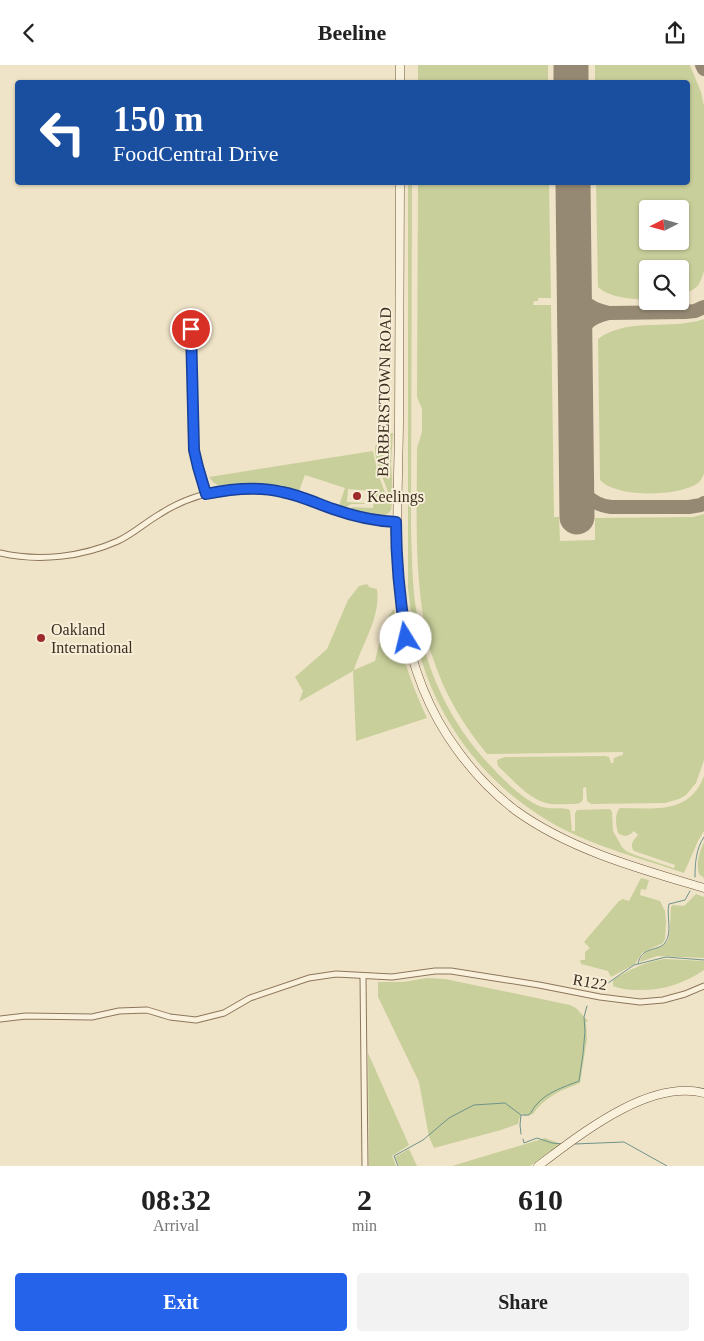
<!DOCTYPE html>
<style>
:root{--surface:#fff;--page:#f2f2f2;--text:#222;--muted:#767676;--accent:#2563eb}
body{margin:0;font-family:"Times New Roman",serif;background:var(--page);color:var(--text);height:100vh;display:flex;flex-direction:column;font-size:19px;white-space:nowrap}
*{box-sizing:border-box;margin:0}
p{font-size:16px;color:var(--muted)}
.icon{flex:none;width:28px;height:28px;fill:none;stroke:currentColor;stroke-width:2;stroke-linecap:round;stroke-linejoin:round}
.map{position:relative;height:1101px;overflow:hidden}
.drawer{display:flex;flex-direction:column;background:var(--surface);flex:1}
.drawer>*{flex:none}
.top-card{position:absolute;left:15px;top:15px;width:675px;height:105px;border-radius:5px;box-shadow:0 1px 4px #0004;background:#1a4fa0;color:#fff;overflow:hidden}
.needle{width:32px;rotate:264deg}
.tools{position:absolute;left:639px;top:135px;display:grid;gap:10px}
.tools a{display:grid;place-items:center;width:50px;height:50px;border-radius:5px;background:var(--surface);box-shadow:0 1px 4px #0004;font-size:25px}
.pin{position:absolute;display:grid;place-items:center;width:42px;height:42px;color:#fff;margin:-21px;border:2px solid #fff;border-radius:50%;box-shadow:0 1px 5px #0007}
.me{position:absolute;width:55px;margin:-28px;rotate:351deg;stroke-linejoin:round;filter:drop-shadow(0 0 4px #0008)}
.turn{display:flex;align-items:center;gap:18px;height:105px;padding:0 15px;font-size:22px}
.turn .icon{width:65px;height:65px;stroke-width:2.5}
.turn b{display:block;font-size:35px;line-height:42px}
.eta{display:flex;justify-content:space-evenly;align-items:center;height:85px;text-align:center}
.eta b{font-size:30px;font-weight:600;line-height:35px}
.primary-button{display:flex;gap:10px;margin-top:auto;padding:10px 15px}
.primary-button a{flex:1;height:58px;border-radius:5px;background:var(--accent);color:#fff;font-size:20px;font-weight:600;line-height:58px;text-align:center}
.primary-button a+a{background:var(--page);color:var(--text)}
header{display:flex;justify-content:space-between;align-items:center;height:65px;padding:0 15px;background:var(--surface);font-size:22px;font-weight:600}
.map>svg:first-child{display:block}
.green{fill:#c9cf9b;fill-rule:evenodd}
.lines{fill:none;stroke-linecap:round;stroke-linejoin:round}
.stream{stroke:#6f938a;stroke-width:1}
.taxiway{stroke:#968974;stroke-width:14}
.runway{stroke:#968974;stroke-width:35}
.street-casing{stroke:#8d765c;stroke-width:7}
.secondary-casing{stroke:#6f573f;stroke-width:9}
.street{stroke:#faf1dc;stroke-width:5}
.secondary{stroke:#faf1dc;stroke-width:8}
.route-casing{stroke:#184099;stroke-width:12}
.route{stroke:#2563eb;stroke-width:9}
.poi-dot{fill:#9e2a2b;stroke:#f7eed8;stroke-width:2}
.labels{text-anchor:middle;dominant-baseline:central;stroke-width:4;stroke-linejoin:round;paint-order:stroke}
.street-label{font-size:16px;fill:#3d2e20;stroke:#f7eed8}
.poi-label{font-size:16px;fill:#3d2e20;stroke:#f7eed8;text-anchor:start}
</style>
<header><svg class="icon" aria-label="back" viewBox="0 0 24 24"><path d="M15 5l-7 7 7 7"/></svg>Beeline<svg class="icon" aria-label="share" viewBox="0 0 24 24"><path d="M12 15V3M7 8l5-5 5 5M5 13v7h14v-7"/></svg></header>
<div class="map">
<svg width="704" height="1101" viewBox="0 0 704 1101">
<rect width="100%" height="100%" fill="#f0e4c8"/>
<g class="green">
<rect x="418" y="0" width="130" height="17"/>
<path d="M595 0H690L691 3 701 27 704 41V206C699 223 696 224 680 230V204H648L647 235C632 234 610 233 598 222L596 118H688V18L595 17ZM648 144H680V176H648Z"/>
<path d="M408 118H412L411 463C412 492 412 522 417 550 426 606 450 657 488 698 502 713 519 731 537 740 549 746 560 741 570 745L572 766H575V748L577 745 610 744 612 747 613 766 622 782 626 786 635 790 674 803 675 800 634 786C629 779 634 775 638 770L634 766C629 771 625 773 618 768 616 760 614 749 620 743 654 743 689 750 704 711V766L698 776 684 808C652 797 618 788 587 775 507 743 446 676 421 594 413 571 411 547 408 523Z"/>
<path d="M418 118H549L551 233H538V236H534L533 240H551L554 452H559L560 476 595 475V453L693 452 704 449V695L696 718 686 730 679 734 665 738 591 739 587 736 586 722 583 723C583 736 585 739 570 739 562 739 553 740 546 738 528 733 513 715 499 702L498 701 497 695 505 692 605 691 609 692 611 698H613L614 693 619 691 623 690V687L487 689C464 661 445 630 434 596 432 590 429 583 428 577 427 570 429 577 429 570 429 565 426 560 424 556 414 499 417 440 417 383L422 367V344L417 332Z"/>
<path d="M704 254V409C702 412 701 416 698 418 679 432 616 433 600 415L598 274C630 251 670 266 704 254Z"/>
<path d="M388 368H393L391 398 393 431 391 445 389 448 385 450 350 445 352 442 373 443 374 431 371 430V426L348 424 347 437 365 438 364 439H351L345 443 339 441 345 423 305 410 299 426 285 422 260 418 218 420 214 418 209 412 373 386 378 409 386 430H389C386 419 371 390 376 379 378 374 383 371 388 368Z"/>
<path d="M367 519 369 522 377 524C381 552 362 579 354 605L375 596 384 558 394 544C399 583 410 617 427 653L356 676 353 606 299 637 303 626 295 612 327 584 348 535 359 521Z"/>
<path d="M704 777V813L699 809C696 799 699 787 704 777Z"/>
<polygon points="641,813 649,815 646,825 641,824 640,830 660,836 665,846 666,856 665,874 663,878 642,888 635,899 611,912 608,906 581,899 580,895 585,895 585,887 590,883 584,877 619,836 623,834 629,836"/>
<path d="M696 829 704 832V893L657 891 640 897C643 881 663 886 668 875 671 867 670 851 671 842L673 840 684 841Z"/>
<path d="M665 894 704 896V905C683 919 662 926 637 925 629 925 621 924 613 921V915C631 904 644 897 665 894Z"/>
<path d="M427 913 445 914 570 940 576 943 588 956 586 957 587 974 580 1018C560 1026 546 1031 533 1049L525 1051 521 1048 518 1059 501 1065 434 1083 429 1072 419 1017 378 932V917H403Z"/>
<polygon points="368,988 409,1080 392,1091 396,1101 369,1101"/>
<polygon points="545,1073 561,1079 530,1101 452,1101"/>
<polygon points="409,1084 417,1101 399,1101 395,1092"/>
</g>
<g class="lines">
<g class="stream">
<path d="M695 812C695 798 696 784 704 772"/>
<path d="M638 899C641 881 657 887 665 878 673 867 666 850 669 839L685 835 690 826"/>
<polyline points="598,925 634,900 666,892 704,895"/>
<polyline points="521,1050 520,1060 521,1069"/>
<polyline points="523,1074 524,1078 537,1073 552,1078 563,1079"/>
<polyline points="574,1079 624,1077 667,1101"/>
<path d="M398 1101 394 1091 423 1075 449 1053 466 1044 474 1040 505 1038 521 1050H529C532 1047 533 1043 536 1040 547 1027 564 1022 579 1016L583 989 585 966 584 952 587 941"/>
</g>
<g class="taxiway">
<polyline points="702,0 704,4"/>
<path d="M574 209C579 234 583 242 609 248"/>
<path d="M575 284C580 262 587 253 609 248L685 247 695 246 704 242"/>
<path d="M576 407C581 427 589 439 611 442H689L701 440 704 438"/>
</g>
<g class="runway">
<polyline points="571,0 571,18"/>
<polyline points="573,118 577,452"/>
</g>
<g class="street-casing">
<g id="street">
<polyline points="191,264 194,385 198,402 206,429"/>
<path d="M0 488C39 497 82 492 118 476 133 469 146 457 160 449 180 436 203 428 227 425 245 423 266 423 283 427 301 431 317 439 334 444 354 452 375 456 396 457"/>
<polyline points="363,911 365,1101"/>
<polyline points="0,954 26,951 92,952 119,946 147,945 170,952 196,955 224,948 250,933 309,913 336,909 392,912 435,906 451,906 539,920 600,932 640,937 663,935 685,929 704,921"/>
</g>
</g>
<g class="secondary-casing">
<g id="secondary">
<polyline points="400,0 400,18"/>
<path d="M400 118C399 198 399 278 399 358 398 473 384 587 458 686 474 708 493 728 515 745 570 785 640 804 704 823"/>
<path d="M538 1101C580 1070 648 1014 704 1028"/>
</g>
</g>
<use href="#street" class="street"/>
<use href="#secondary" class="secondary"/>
</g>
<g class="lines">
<g class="route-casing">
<path id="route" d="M191 264 194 385 198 402 206 429C230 424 257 421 282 427 299 430 316 438 333 444 353 451 374 456 396 457 396 496 400 535 406 573"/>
</g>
<use href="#route" class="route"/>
</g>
<g class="poi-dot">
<circle cx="357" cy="431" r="5"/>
<circle cx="41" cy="573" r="5"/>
</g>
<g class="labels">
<g class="street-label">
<text transform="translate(384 327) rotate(-89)">BARBERSTOWN ROAD</text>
<text transform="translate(590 917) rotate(10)">R122</text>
</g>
<g class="poi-label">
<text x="367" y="431">Keelings</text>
<text x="51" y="564">Oakland<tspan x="51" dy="18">International</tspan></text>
</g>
</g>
</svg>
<div class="tools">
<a><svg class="needle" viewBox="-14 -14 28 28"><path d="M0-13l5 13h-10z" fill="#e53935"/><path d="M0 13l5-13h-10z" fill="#767676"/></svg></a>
<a><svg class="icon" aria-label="search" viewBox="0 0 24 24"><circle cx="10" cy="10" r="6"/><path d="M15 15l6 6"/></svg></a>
</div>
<div class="pin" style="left:191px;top:264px;background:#d93025"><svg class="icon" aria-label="arrive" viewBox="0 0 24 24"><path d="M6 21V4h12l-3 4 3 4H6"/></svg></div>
<svg class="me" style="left:406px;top:573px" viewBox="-20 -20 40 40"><circle r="19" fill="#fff"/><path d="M0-13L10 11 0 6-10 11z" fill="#2563eb"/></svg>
<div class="top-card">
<div class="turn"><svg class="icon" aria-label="left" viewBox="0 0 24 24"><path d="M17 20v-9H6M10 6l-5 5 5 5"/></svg><div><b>150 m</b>FoodCentral Drive</div></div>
</div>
</div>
<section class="drawer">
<div class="eta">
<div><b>08:32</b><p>Arrival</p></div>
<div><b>2</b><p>min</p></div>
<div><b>610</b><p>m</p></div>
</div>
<div class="primary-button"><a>Exit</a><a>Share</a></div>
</section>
